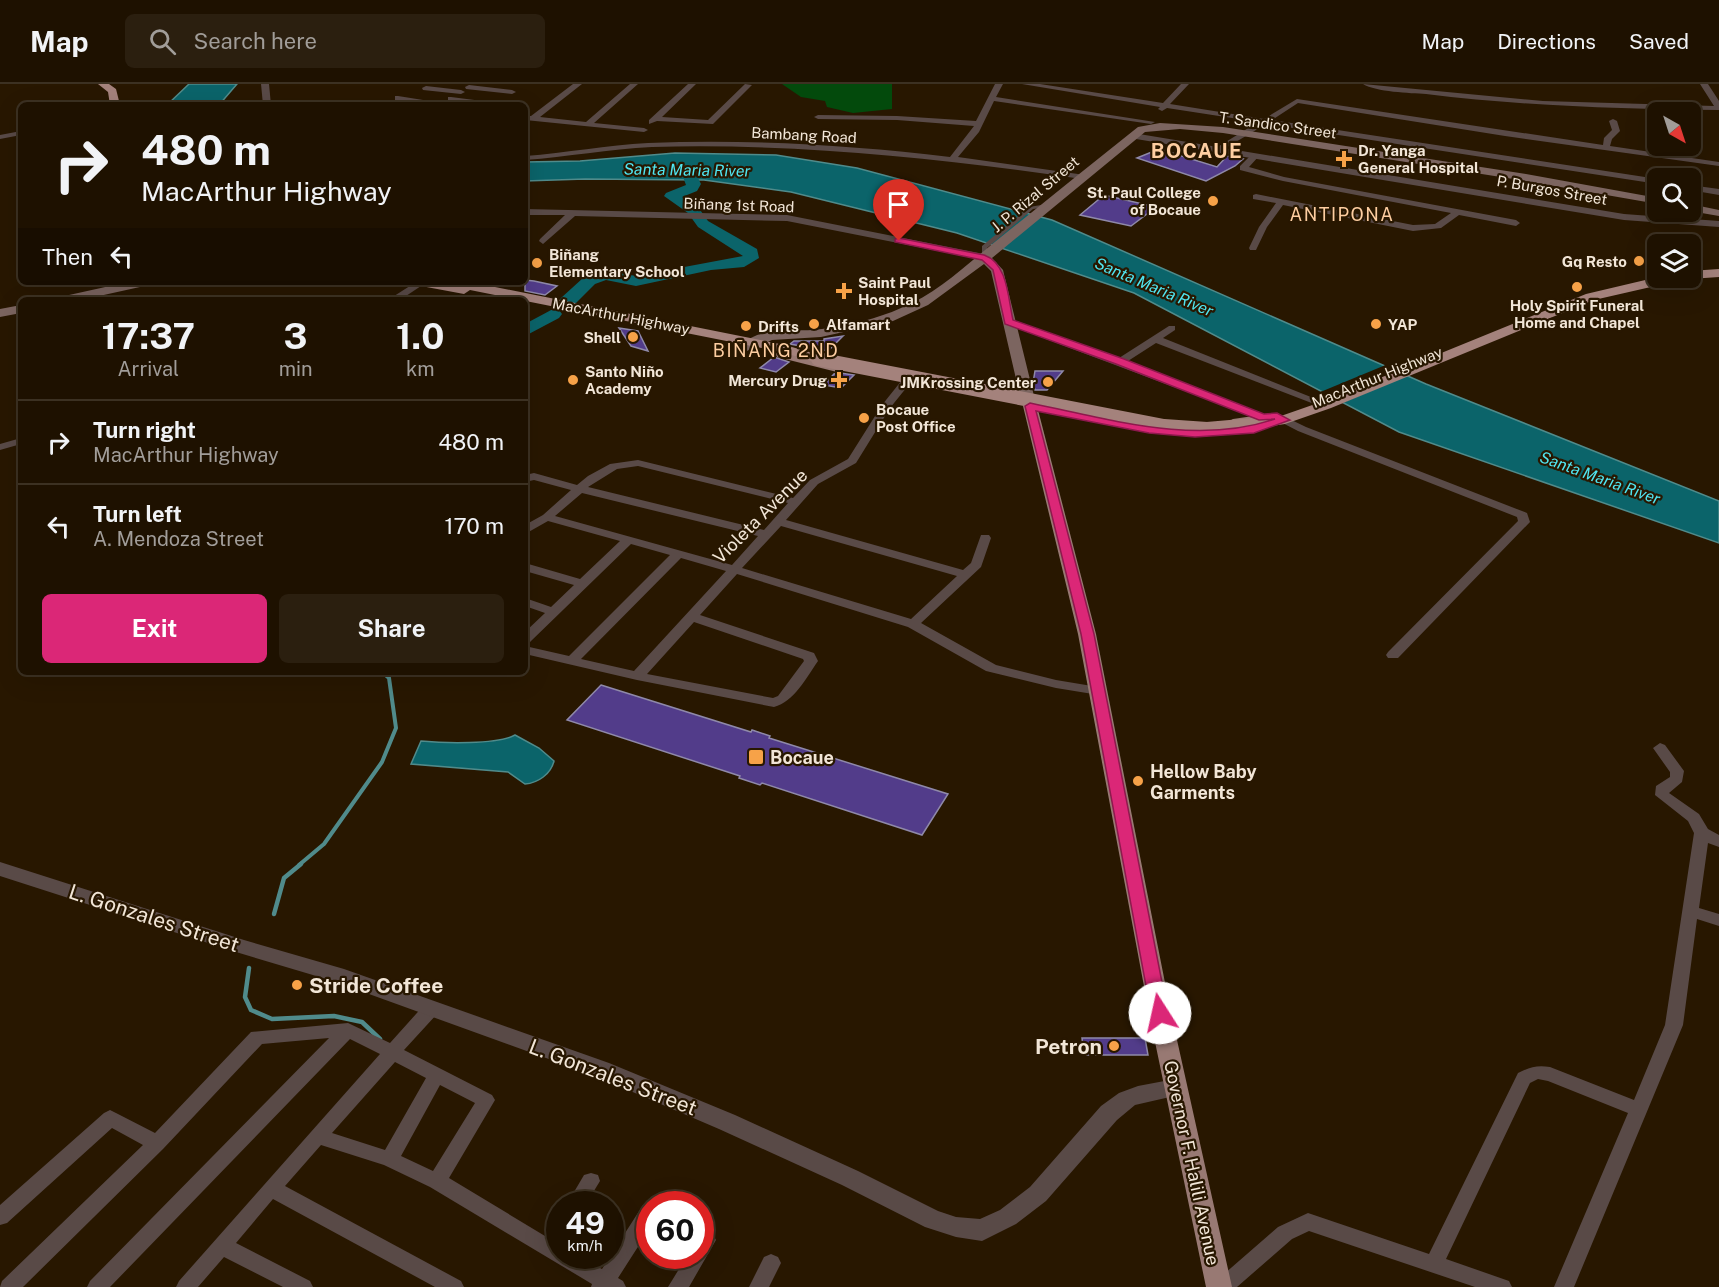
<!DOCTYPE html>
<meta charset="utf-8">
<style>
:root{--surface:#1e1100;--page:#2b1f0f;--text:#f1f3f6;--muted:#a19d99;--line:#3c3122;--accent:#db2777}
body{margin:0;font-family:"Public Sans",sans-serif;background:var(--page);color:var(--text);height:100vh;display:flex;flex-direction:column;font-size:22px;white-space:nowrap}
*{box-sizing:border-box;margin:0}
p{font-size:20px;color:var(--muted)}
.icon{flex:none;width:33px;height:33px;fill:none;stroke:currentColor;stroke-width:2;stroke-linecap:round;stroke-linejoin:round}
.map{position:relative;flex:1;overflow:hidden}
.details{position:absolute;left:18px;top:213px;width:510px;height:378px;display:flex;flex-direction:column;background:var(--surface);border-radius:9px;box-shadow:0 6px 24px #0002,0 0 0 2px var(--line)}
.details>*{flex:none}
.banner{position:absolute;left:18px;top:18px;width:510px;height:183px;border-radius:9px;box-shadow:0 6px 24px #0002,0 0 0 2px var(--line);background:#1e1100;color:var(--text);overflow:hidden}
.needle{width:39px;rotate:141deg}
.buttons{position:absolute;left:1647px;top:18px;display:grid;gap:12px}
.buttons a{display:grid;place-items:center;width:54px;height:54px;border-radius:9px;background:var(--surface);box-shadow:0 6px 24px #0002,0 0 0 2px var(--line);font-size:30px}
.speed{position:absolute;left:546px;top:1107px;display:flex;gap:12px;font-size:30px;font-weight:700;text-align:center}
.speed>*{display:grid;place-content:center;width:78px;height:78px;border-radius:50%;background:var(--surface);box-shadow:0 6px 24px #0002,0 0 0 2px var(--line);line-height:1}
.speed small{font-size:15px;font-weight:400}
.speed .limit{border:9px solid #d22;background:#fff;color:#111}
.pin{position:absolute;display:grid;place-items:center;width:51px;height:51px;color:#fff;margin:-62px -26px;border-radius:50% 50% 50% 0;rotate:-45deg;box-shadow:0 0 6px #0007}
.pin .icon{rotate:45deg}
.me{position:absolute;width:66px;margin:-33px;rotate:350deg;stroke-linejoin:round;filter:drop-shadow(0 0 4px #0008)}
.turn{display:flex;align-items:center;gap:21px;height:126px;padding:0 24px;font-size:27px}
.turn .icon{width:78px;height:78px;stroke-width:2.5}
.turn b{display:block;font-size:42px;line-height:51px}
.then{display:flex;align-items:center;height:57px;padding:0 24px;background:#0003;gap:12px;font-size:22px}
.eta{display:flex;justify-content:space-evenly;align-items:center;height:102px;text-align:center}
.eta b{font-size:36px;font-weight:700;line-height:42px}
.action{display:flex;gap:12px;margin-top:auto;padding:12px 24px}
.action a{flex:1;height:69px;border-radius:9px;background:var(--accent);color:#fff;font-size:24px;font-weight:700;line-height:69px;text-align:center}
.action a+a{background:var(--page);color:var(--text)}
ul{padding:0;list-style:none}
li{display:flex;align-items:center;gap:18px;height:84px;padding:0 24px;border-top:2px solid var(--line)}
li div{flex:1}
li b{display:block;font-size:22px}
li em{font-style:normal}
header{display:flex;align-items:center;gap:36px;box-sizing:border-box;height:84px;padding:0 30px;background:var(--surface);border-bottom:2px solid var(--line)}
header strong{font-size:28px}
nav{display:flex;gap:33px;margin-inline-start:auto;font-size:21px}
.search{width:420px;height:54px;background:var(--page);display:flex;align-items:center;gap:15px;box-sizing:border-box;padding:0 21px;border-radius:9px;color:var(--muted);font-size:22px}
.map>svg:first-child{display:block}
.green{fill:#034a0c}
.water{fill:#0b646a;stroke:#508b8b;stroke-width:1.5}
.pier{fill:#281700}
.lines{fill:none;stroke-linecap:round;stroke-linejoin:round}
.stream-far1{stroke:#508b8b;stroke-width:4}
.stream{stroke:#508b8b;stroke-width:4.5}
.river{fill:#0b646a;fill-rule:evenodd}
.building{fill:#523c8a;stroke:#8f89a9;stroke-width:1.5}
.pedestrian{fill:#594a47;fill-rule:evenodd}
.minor{fill:#594a47;fill-rule:evenodd}
.tertiary{fill:#594a47;fill-rule:evenodd}
.secondary{fill:#7c6560;fill-rule:evenodd}
.primary{fill:#987973;fill-rule:evenodd}
.trunk{fill:#a4827c;fill-rule:evenodd}
.trunk-bridge{stroke:#a4827c;stroke-width:14}
.route{fill:#db2777;stroke:#8e194d;stroke-width:1.5}
.poi-dot{fill:#f7a248;stroke:#281700;stroke-width:2}
.labels{text-anchor:middle;dominant-baseline:central;stroke-width:4.5;stroke-linejoin:round;paint-order:stroke}
.far-street-label{font-size:15px;fill:#f2e6d7;stroke:#281700}
.far-poi-label{font-size:15px;font-weight:bold;fill:#f2e6d7;stroke:#281700;text-anchor:start}
.far-water-label{font-size:16px;font-style:italic;fill:#50e5f0;stroke:#281700}
.far-quarter-label{font-size:18px;letter-spacing:1.5px;fill:#fecea1;stroke:#281700}
.street-label{font-size:18px;fill:#f2e6d7;stroke:#281700}
.poi-label{font-size:18px;font-weight:bold;fill:#f2e6d7;stroke:#281700;text-anchor:start}
.far-district-label{font-size:20px;font-weight:bold;letter-spacing:1.5px;fill:#fecea1;stroke:#281700}
.near-street-label{font-size:21px;fill:#f2e6d7;stroke:#281700}
.near-poi-label{font-size:21px;font-weight:bold;fill:#f2e6d7;stroke:#281700;text-anchor:start}
</style>
<header>
<strong>Map</strong>
<div class="search"><svg class="icon" aria-label="search" viewBox="0 0 24 24"><circle cx="10" cy="10" r="6"/><path d="M15 15l6 6"/></svg>Search here</div>
<nav><a>Map</a><a>Directions</a><a>Saved</a></nav>
</header>
<div class="map">
<svg width="1719" height="1203" viewBox="0 0 1719 1203">
<rect width="100%" height="100%" fill="#281700"/>
<polygon class="green" points="782,0 892,0 892,25 853,29 827,23 825,17 801,13"/>
<g class="water">
<polygon points="189,0 237,0 219,21 167,21"/>
<polygon points="675,69 776,71 857,84 1052,136 1426,300 1719,417 1719,459 1399,348 1134,209 957,149 791,108 704,96 585,95 525,97 525,78 580,77"/>
<path d="M515 651 539 664 554 677C551 690 538 699 525 700L508 688 411 680 421 657C442 659 498 661 515 651Z"/>
</g>
<polygon class="pier" points="1388,280 1411,290 1340,320 1318,309"/>
<g class="lines">
<polyline class="stream-far1" points="299,781 324,760 382,678 396,644 389,594 382,588"/>
<g class="stream">
<polyline points="274,830 284,794 301,780"/>
<polyline points="249,884 245,913 251,926 272,935 334,932 362,938 380,955"/>
</g>
<g class="river">
<polygon points="687,81 692,82 701,100 697,107 682,113 698,123 708,137 757,165 759,174 744,183 711,186 636,202 606,196 595,200 573,222 561,222 559,218 561,214 583,194 604,186 636,192 743,172 698,143 688,129 664,112 666,109 686,101 680,85"/>
<polygon points="553,225 559,226 562,230 559,234 525,252 525,240"/>
</g>
</g>
<g class="building">
<polygon points="1159,65 1217,83 1227,72 1243,75 1235,82 1206,97 1137,74"/>
<polygon points="1104,111 1156,123 1131,142 1080,131"/>
<polygon points="525,196 534,197 557,202 545,211 525,207"/>
<polygon points="619,244 638,247 648,267 631,262"/>
<polygon points="843,252 828,267 790,260 794,257 824,257 824,255"/>
<polygon points="774,273 789,278 776,288 760,284"/>
<polygon points="1035,287 1063,287 1047,306 1035,306 1033,299"/>
<polygon points="840,289 854,291 841,304 824,301 834,290"/>
<polygon points="601,601 751,648 752,646 770,652 769,654 948,710 922,751 762,699 760,701 739,694 740,692 567,636"/>
<polygon points="1082,954 1145,954 1148,971 1084,971"/>
</g>
<g class="lines">
<polygon class="pedestrian" points="1047,120 1049,121 1049,123 1033,125 987,164 987,173 982,174 982,162 1029,123"/>
<g class="minor">
<polygon points="261,0 269,0 271,21 263,21"/>
<polygon points="573,0 582,0 540,33 586,38 630,0 638,0 594,39 644,44 648,46 644,48 525,36 525,32 531,32"/>
<polygon points="688,0 696,0 662,33 708,36 745,0 752,1 713,40 657,37 649,40 649,36"/>
<path d="M995 0H1003L996 13 1155 38 1151 40 994 17 979 48 958 73 1085 91 1086 93 1082 95C939 74 796 59 652 63 609 65 567 73 525 76V72C566 69 607 61 648 59 749 55 850 61 950 73L974 42 897 36 818 35 814 33 818 31 897 32 976 37Z"/>
<polygon points="1022,0 1040,0 1163,19 1181,0 1189,0 1170,20 1264,35 1297,15 1603,61 1604,54 1612,46 1609,37 1613,35 1617,37 1620,47 1612,55 1610,62 1719,78 1719,82 1505,52 1298,19 1272,36 1658,95 1658,100 1266,40 1219,68 1215,66 1216,64 1258,38 1167,24 1162,27 1158,25 1160,23"/>
<path d="M1363 0 1543 17 1714 22 1700 0H1708L1719 17V26C1621 25 1523 22 1426 10 1410 9 1376 8 1363 0Z"/>
<polygon points="469,1 512,6 516,8 512,10 466,5 465,3"/>
<polygon points="426,2 461,6 465,8 461,10 423,6 422,4"/>
<polygon points="398,12 442,19 446,21 428,21 395,16 395,12"/>
<polygon points="451,13 498,19 502,21 481,21 448,17 448,13"/>
<polygon points="351,18 354,21 341,21 342,19"/>
<polygon points="21,47 21,51 0,55 0,51"/>
<polygon points="1252,70 1259,72 1249,83 1284,93 1516,136 1520,139 1516,142 1459,131 1441,144 1413,147 1283,121 1267,143 1256,166 1250,166 1249,164 1259,143 1276,119 1253,115 1253,111 1256,110 1413,141 1435,140 1451,129 1283,97 1240,86 1240,82"/>
<polygon points="1690,101 1719,105 1719,111 1690,106"/>
<polygon points="525,125 787,131 984,170 989,173 984,176 787,137 575,132 543,160 539,157 540,155 565,131 525,131"/>
<polygon points="416,198 427,198 400,216 388,216"/>
<polygon points="1009,235 1119,274 1169,242 1175,242 1175,246 1163,254 1331,321 1330,323 1322,323 1156,259 1128,277 1268,333 1263,336 1259,335 1006,240 1004,238"/>
<path d="M906 295 911 298 890 324 856 379 818 400 786 436 963 486 971 479 981 451H989L991 454 981 483 921 539 996 581 1056 596 1104 604 1106 607 1104 610 1099 611 1056 604 986 587 908 543 737 490 700 531 814 569 818 577C806 594 794 618 774 623L637 596 525 570V562L569 572 670 471 631 460 530 558 525 559V548L545 529 525 522V514L551 523 574 501 525 487V479L580 495 620 457 548 437 525 450V441L543 431 571 406 534 396 525 398V391L534 389 577 401 588 392 610 380 638 376 793 414 810 396 848 375 882 321 902 296ZM638 382 788 419 764 446 588 403 617 385ZM582 409 758 452 732 481 555 432ZM781 442 957 492 911 535 742 484ZM681 474 726 487 634 587 581 575ZM694 538 803 575 804 577 778 612 773 614 647 590Z"/>
<polygon points="1277,329 1306,343 1527,429 1530,438 1398,574 1388,574 1386,571 1388,568 1518,437 1517,433 1298,347 1273,334 1273,330"/>
<polygon points="21,354 21,360 0,366 0,360"/>
<path d="M1660 659 1665 661 1684 687 1682 698 1669 709 1699 730 1708 745 1719 751V763L1708 759 1699 824 1719 830V842L1697 835 1683 941 1574 1203H1554L1628 1029 1548 997 1538 995 1530 999 1446 1175 1509 1197 1512 1203H1475L1309 1147 1292 1155 1237 1203H1213L1216 1197 1278 1143 1308 1129 1429 1170 1518 989C1530 983 1537 981 1550 983L1634 1016 1665 941 1694 749 1688 737 1655 711 1656 702 1670 693V688L1653 664Z"/>
<path d="M431 918 437 920 439 925 437 930 404 966 492 1011 495 1016 449 1094 545 1152 553 1140 560 1138V1172H577L602 1185 643 1121 650 1119 655 1120H650V1144L618 1194 623 1197 626 1203H591L592 1200 430 1103 384 1081 321 1061 285 1102 461 1197 464 1203H435L273 1115 236 1159 310 1197 313 1203H283L224 1173 198 1203H176L179 1197 380 970 350 955 110 1203H87L90 1197 329 954 262 960 163 1065 23 1203H0L2 1197 143 1061 112 1044 7 1139 0 1141V1121L104 1029 110 1026 116 1029 155 1049 251 948 348 939 390 959 425 920ZM395 978 426 994 385 1066 332 1049ZM440 1001 475 1019 433 1087 401 1072Z"/>
<polygon points="591,1089 598,1091 600,1097 586,1120 567,1120 584,1091"/>
<polygon points="706,1147 713,1150 716,1156 689,1203 668,1203 687,1172 700,1172 700,1149"/>
<polygon points="771,1170 778,1173 781,1179 769,1203 749,1203 764,1173"/>
</g>
<g class="tertiary">
<polygon points="1133,49 1624,130 1719,137 1719,143 1624,136 1130,54 1128,52"/>
<polygon points="0,778 244,856 344,885 609,979 735,1031 858,1087 938,1127 956,1133 980,1135 1000,1126 1030,1103 1101,1022 1119,1009 1138,1002 1175,995 1183,998 1186,1004 1183,1010 1135,1021 1117,1036 1046,1117 1016,1140 982,1157 956,1153 925,1143 842,1101 719,1045 593,991 333,897 236,868 0,792"/>
</g>
<g class="secondary">
<path d="M1160 39 1223 43 1526 90 1658 114V120L1526 97 1223 49 1180 45 1145 48 992 174 1003 186 1034 312 1032 315 1027 316 1020 312 991 187 984 180 928 221 893 237 821 253 772 256 747 267 740 263C759 240 797 249 822 245 849 241 877 235 901 224 931 212 955 191 979 171 1032 128 1085 85 1138 43Z"/>
<polygon points="1690,120 1719,126 1719,132 1690,127"/>
<polygon points="128,198 151,198 149,201 81,216 58,216 60,213"/>
<polygon points="21,221 21,229 0,233 0,225"/>
</g>
<g class="primary">
<polygon points="782,266 842,281 844,284 837,288 777,273 775,270"/>
<polygon points="1030,318 1037,322 1096,550 1171,929 1232,1203 1206,1203 1149,929 1078,550 1023,322"/>
<polygon points="1273,329 1280,333 1278,336 1233,343 1226,339 1233,335"/>
</g>
<g class="trunk">
<polygon points="98,0 109,0 116,5 120,21 110,21 108,8"/>
<polygon points="1719,185 1719,193 1690,195 1686,194 1690,194 1690,187"/>
<polygon points="1658,193 1679,194 1677,197 1594,216 1331,324 1285,340 1253,345 1246,341 1248,338 1278,333 1321,318 1586,210"/>
<polygon points="415,198 470,198 785,261 823,272 825,275 818,279 782,268 470,206 464,210 421,202"/>
</g>
<polyline class="trunk-bridge" points="818,275 1164,342 1207,345 1253,341"/>
</g>
<path class="route" d="M899 154 984 171C1008 179 1008 215 1013 236L1124 275 1264 330 1277 329 1290 336 1254 349 1195 353 1149 349 1036 327 1094 550 1168 929 1166 934 1160 936 1154 934 1151 929 1081 550 1025 322 1030 319C1109 335 1196 362 1275 335L1259 336 1116 280 1005 240 993 186 982 176 895 158V155Z"/>
<g class="poi-dot">
<path d="M1341 66h6v6h6v6h-6v6h-6v-6h-6v-6h6z"/>
<circle cx="1213" cy="117" r="6"/>
<circle cx="1639" cy="177" r="6"/>
<circle cx="537" cy="179" r="6"/>
<circle cx="1577" cy="203" r="6"/>
<path d="M841 198h6v6h6v6h-6v6h-6v-6h-6v-6h6z"/>
<circle cx="814" cy="240" r="6"/>
<circle cx="1376" cy="240" r="6"/>
<circle cx="746" cy="242" r="6"/>
<circle cx="633" cy="253" r="6"/>
<circle cx="573" cy="296" r="6"/>
<path d="M836 287h6v6h6v6h-6v6h-6v-6h-6v-6h6z"/>
<circle cx="1048" cy="298" r="6"/>
<circle cx="864" cy="334" r="6"/>
<rect x="748" y="665" width="16" height="16" rx="3"/>
<circle cx="1138" cy="697" r="6"/>
<circle cx="297" cy="901" r="6"/>
<circle cx="1114" cy="962" r="6"/>
</g>
<g class="labels">
<g class="far-street-label">
<text transform="translate(1278 41) rotate(8)">T. Sandico Street</text>
<text transform="translate(804 51) rotate(3)">Bambang Road</text>
<text transform="translate(1552 106) rotate(10)">P. Burgos Street</text>
<text transform="translate(1035 110) rotate(-40)">J. P. Rizal Street</text>
<text transform="translate(739 121) rotate(2)">Biñang 1st Road</text>
<text transform="translate(621 232) rotate(11)">MacArthur Highway</text>
<text transform="translate(1377 293) rotate(-22)">MacArthur Highway</text>
</g>
<g class="far-poi-label">
<text x="1358" y="66">Dr. Yanga<tspan x="1358" dy="17">General Hospital</tspan></text>
<text x="1201" y="108" text-anchor="end">St. Paul College<tspan x="1201" dy="17">of Bocaue</tspan></text>
<text x="549" y="170">Biñang<tspan x="549" dy="17">Elementary School</tspan></text>
<text x="1627" y="177" text-anchor="end">Gq Resto</text>
<text x="858" y="198">Saint Paul<tspan x="858" dy="17">Hospital</tspan></text>
<text x="1577" y="221" text-anchor="middle">Holy Spirit Funeral<tspan x="1577" dy="17">Home and Chapel</tspan></text>
<text x="826" y="240">Alfamart</text>
<text x="1388" y="240">YAP</text>
<text x="758" y="242">Drifts</text>
<text x="621" y="253" text-anchor="end">Shell</text>
<text x="585" y="287">Santo Niño<tspan x="585" dy="17">Academy</tspan></text>
<text x="827" y="296" text-anchor="end">Mercury Drug</text>
<text x="1036" y="298" text-anchor="end">JMKrossing Center</text>
<text x="876" y="325">Bocaue<tspan x="876" dy="17">Post Office</tspan></text>
</g>
<g class="far-water-label">
<text transform="translate(687 86) rotate(1)">Santa Maria River</text>
<text transform="translate(1154 203) rotate(23)">Santa Maria River</text>
<text transform="translate(1600 394) rotate(20)">Santa Maria River</text>
</g>
<g class="far-quarter-label">
<text x="1342" y="130">ANTIPONA</text>
<text x="776" y="266">BIÑANG 2ND</text>
</g>
<g class="street-label">
<text transform="translate(760 432) rotate(-45)">Violeta Avenue</text>
<text transform="translate(1192 1079) rotate(78)">Governor F. Halili Avenue</text>
</g>
<g class="poi-label">
<text x="770" y="673">Bocaue</text>
<text x="1150" y="687">Hellow Baby<tspan x="1150" dy="21">Garments</tspan></text>
</g>
<g class="far-district-label">
<text x="1197" y="67">BOCAUE</text>
</g>
<g class="near-street-label">
<text transform="translate(154 834) rotate(18)">L. Gonzales Street</text>
<text transform="translate(613 993) rotate(21)">L. Gonzales Street</text>
</g>
<g class="near-poi-label">
<text x="309" y="901">Stride Coffee</text>
<text x="1102" y="962" text-anchor="end">Petron</text>
</g>
</g>
</svg>
<div class="buttons">
<a><svg class="needle" viewBox="-14 -14 28 28"><path d="M0-13l5 13h-10z" fill="#e53935"/><path d="M0 13l5-13h-10z" fill="#a19d99"/></svg></a>
<a><svg class="icon" aria-label="search" viewBox="0 0 24 24"><circle cx="10" cy="10" r="6"/><path d="M15 15l6 6"/></svg></a>
<a><svg class="icon" aria-label="layers" viewBox="0 0 24 24"><path d="M12 4l9 5-9 5-9-5zM3 14l9 5 9-5"/></svg></a>
</div>
<div class="speed"><div>49<small>km/h</small></div><div class="limit">60</div></div>
<div class="pin" style="left:899px;top:157px;background:#d93025"><svg class="icon" aria-label="arrive" viewBox="0 0 24 24"><path d="M6 21V4h12l-3 4 3 4H6"/></svg></div>
<svg class="me" style="left:1160px;top:929px" viewBox="-20 -20 40 40"><circle r="19" fill="#fff"/><path d="M0-13L10 11 0 6-10 11z" fill="#db2777"/></svg>
<div class="banner">
<div class="turn"><svg class="icon" aria-label="right" viewBox="0 0 24 24"><path d="M7 20v-9h11M14 6l5 5-5 5"/></svg><div><b>480 m</b>MacArthur Highway</div></div>
<div class="then">Then<svg class="icon" aria-label="left" viewBox="0 0 24 24"><path d="M17 20v-9H6M10 6l-5 5 5 5"/></svg></div>
</div>
<section class="details">
<div class="eta">
<div><b>17:37</b><p>Arrival</p></div>
<div><b>3</b><p>min</p></div>
<div><b>1.0</b><p>km</p></div>
</div>
<ul>
<li><svg class="icon" aria-label="right" viewBox="0 0 24 24"><path d="M7 20v-9h11M14 6l5 5-5 5"/></svg><div><b>Turn right</b><p>MacArthur Highway</p></div><em>480 m</em></li>
<li><svg class="icon" aria-label="left" viewBox="0 0 24 24"><path d="M17 20v-9H6M10 6l-5 5 5 5"/></svg><div><b>Turn left</b><p>A. Mendoza Street</p></div><em>170 m</em></li>
</ul>
<div class="action"><a>Exit</a><a>Share</a></div>
</section>
</div>
